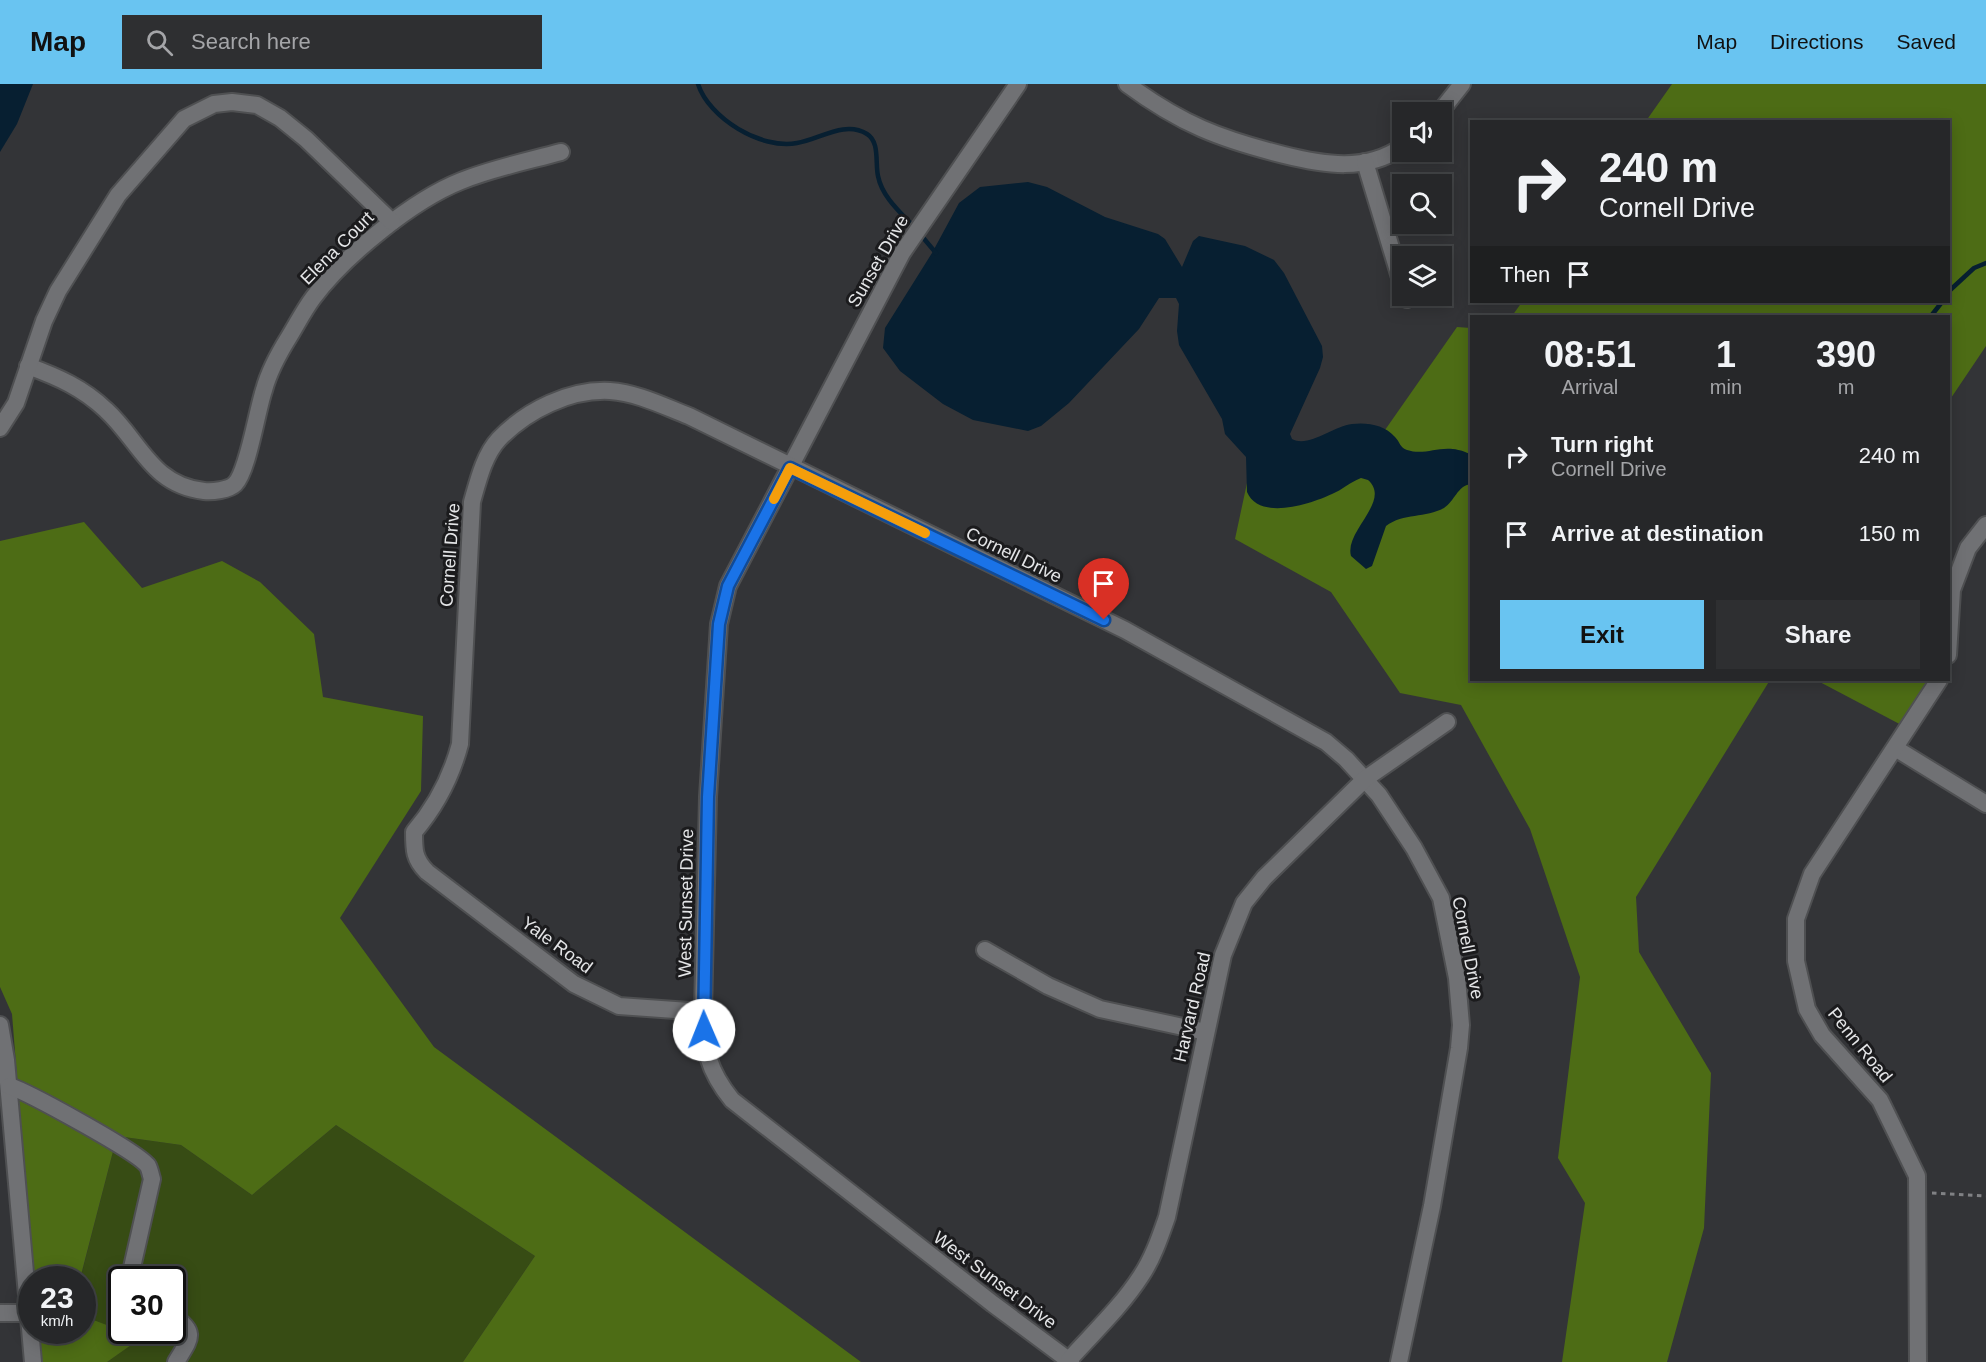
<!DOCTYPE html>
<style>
:root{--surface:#262729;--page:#2e2f31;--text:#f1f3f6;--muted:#a4a5a8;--line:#424446;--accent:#69c4f1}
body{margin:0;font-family:Arial,sans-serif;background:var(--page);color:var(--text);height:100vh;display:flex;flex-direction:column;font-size:22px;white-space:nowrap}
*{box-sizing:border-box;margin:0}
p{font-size:20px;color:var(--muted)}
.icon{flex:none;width:33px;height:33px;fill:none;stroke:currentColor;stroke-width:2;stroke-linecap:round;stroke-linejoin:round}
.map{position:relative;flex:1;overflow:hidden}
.side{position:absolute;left:1470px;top:231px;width:480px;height:366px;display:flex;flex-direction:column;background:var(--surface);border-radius:0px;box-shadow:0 3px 15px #0003,0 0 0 2px var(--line)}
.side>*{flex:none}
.guide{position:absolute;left:1470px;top:36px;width:480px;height:183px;border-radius:0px;box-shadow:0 3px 15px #0003,0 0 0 2px var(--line);background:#262729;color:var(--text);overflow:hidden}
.tools{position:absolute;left:1392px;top:18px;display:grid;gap:12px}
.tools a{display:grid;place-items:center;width:60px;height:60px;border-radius:0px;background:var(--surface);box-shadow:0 3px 15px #0003,0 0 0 2px var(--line);font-size:30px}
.speed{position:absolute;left:18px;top:1182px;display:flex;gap:12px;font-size:30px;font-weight:700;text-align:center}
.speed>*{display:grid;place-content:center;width:78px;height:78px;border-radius:50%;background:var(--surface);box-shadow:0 3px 15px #0003,0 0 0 2px var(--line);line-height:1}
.speed small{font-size:15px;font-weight:400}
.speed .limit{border:3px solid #111;border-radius:9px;background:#fff;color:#111}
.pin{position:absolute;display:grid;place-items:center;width:51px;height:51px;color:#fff;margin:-62px -26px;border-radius:50% 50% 50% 0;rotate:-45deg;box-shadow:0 0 6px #0007}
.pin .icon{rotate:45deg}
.me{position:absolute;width:66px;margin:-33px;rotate:359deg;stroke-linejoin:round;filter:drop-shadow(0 0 4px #0008)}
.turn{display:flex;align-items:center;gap:21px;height:126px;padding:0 30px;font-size:27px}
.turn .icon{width:78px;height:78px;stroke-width:2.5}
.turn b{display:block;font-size:42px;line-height:51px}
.then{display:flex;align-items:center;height:57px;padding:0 30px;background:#0003;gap:12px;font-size:22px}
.eta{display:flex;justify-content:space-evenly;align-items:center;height:102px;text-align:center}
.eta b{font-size:36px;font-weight:800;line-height:42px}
.button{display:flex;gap:12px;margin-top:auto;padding:12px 30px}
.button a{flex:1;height:69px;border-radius:0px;background:var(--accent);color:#111;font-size:24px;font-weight:800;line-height:69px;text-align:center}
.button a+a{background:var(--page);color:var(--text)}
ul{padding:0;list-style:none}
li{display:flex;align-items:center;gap:18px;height:78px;padding:0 30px}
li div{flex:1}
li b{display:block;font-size:22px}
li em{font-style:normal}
header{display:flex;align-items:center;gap:36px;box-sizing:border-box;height:84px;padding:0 30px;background:var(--accent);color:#111}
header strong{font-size:28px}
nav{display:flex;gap:33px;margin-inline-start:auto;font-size:21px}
.search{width:420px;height:54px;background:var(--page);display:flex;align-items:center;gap:15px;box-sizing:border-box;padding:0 21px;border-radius:0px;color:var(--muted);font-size:22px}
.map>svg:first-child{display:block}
.green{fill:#374c14;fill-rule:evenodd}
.forest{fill:#4d6c15}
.water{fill:#071f31}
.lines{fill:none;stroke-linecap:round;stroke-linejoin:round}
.stream{stroke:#071f31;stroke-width:4.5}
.minor-casing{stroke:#4f5052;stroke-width:20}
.path{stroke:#808184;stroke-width:3;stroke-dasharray:4.5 4.5;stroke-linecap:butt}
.minor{stroke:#707174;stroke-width:16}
.route-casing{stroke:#114b97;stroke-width:15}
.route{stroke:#1a73e8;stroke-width:10}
.slow{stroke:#f59e0b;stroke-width:10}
.labels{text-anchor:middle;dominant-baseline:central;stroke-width:6;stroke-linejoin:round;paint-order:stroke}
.street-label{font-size:18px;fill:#e4e5e7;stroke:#1b1b1d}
</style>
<header>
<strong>Map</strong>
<div class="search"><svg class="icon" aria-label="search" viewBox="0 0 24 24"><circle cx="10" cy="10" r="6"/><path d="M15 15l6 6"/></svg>Search here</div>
<nav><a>Map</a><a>Directions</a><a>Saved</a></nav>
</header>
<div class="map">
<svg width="1986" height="1278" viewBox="0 0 1986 1278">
<rect width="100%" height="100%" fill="#333437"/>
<path class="green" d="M336 1041 535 1172 463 1278H107L140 1254 83 1232 82 1196H80L117 1052 181 1061 252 1111ZM122 1196H172V1246H122Z"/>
<g class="forest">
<polygon points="1672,0 1986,0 1986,262 1949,317 1948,232 1512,232 1522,218 1948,218 1948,38 1646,37"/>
<polygon points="1457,243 1471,244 1472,596 1770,596 1636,813 1639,868 1711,989 1704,1144 1667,1278 1562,1278 1585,1119 1558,1074 1580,893 1530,745 1461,621 1400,609 1331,508 1235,455 1247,399 1385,346"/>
<polygon points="84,438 142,504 222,477 260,498 314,550 323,613 423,632 421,707 340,834 434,963 861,1278 463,1278 535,1172 336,1041 252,1111 181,1061 117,1052 80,1195 33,1195 12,930 0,903 0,457"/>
<polygon points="1816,596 1940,596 1909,645"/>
<polygon points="83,1232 141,1254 107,1278 39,1278 37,1247 82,1246"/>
</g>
<g class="water">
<polygon points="0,0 33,0 17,40 0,68"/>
<path d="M1028 98 1047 103 1105 133 1158 150 1165 155 1182 183 1193 157 1199 152 1245 162 1274 176 1284 189 1322 262 1323 273 1320 284 1290 350 1292 355C1309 364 1333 342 1352 340 1367 338 1385 341 1395 353 1400 358 1400 364 1407 366 1428 373 1443 357 1470 370L1471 400C1457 402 1455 417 1444 424 1426 434 1403 429 1386 442L1372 482 1366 485 1351 472C1344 447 1392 417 1368 396L1361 394C1350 398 1342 406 1332 410 1311 420 1259 437 1247 408L1246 373 1225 350 1222 335 1179 261 1177 247 1179 220 1176 214H1159L1139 245 1069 319 1041 342 1028 347 973 336 943 320 900 287 883 264 885 244 932 169 959 119 980 103Z"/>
</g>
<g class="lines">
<g class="stream">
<path d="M698 0C709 34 761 66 797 59 819 56 844 36 867 50 880 58 875 79 878 92 882 113 901 129 915 144"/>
<polyline points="920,150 936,169"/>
<polyline points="1948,208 1974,184 1986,179"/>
<polyline points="1931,232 1942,218"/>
</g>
<g class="minor-casing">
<g id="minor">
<path d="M1018 0 902 169 728 502 719 540 708 713 703 928C705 967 707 985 732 1016L993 1220 1071 1278"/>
<path d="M1127 0C1181 40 1220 55 1284 71 1324 81 1366 88 1402 63"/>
<polyline points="1440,28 1462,0"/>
<polyline points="1365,78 1402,200"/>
<polyline points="1406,212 1407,215"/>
<path d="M28 282C58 293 83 304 106 326 140 357 151 401 204 407 212 408 229 406 235 400 248 387 257 326 264 306 269 287 279 269 289 253 297 240 304 226 313 214 344 172 413 116 461 97 493 84 528 77 561 68"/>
<polyline points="0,344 16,319 44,237 58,207 118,111 184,35 214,20 232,18 257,21 280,34 306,55 392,138"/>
<polyline points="1948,571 1952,506 1968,464 1986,441"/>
<polyline points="1895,664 1986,720"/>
<polyline points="985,866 1048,902 1100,925 1206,948"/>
<path d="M703 928 619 922 574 900 427 788C414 775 414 766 414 748 437 721 451 694 460 660L472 418C478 397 484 371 499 355 527 326 570 305 610 307 638 309 663 322 689 332L1125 546 1326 658 1346 675 1379 711 1414 764 1441 814 1457 894 1461 941 1459 964 1432 1122 1399 1278"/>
<polyline points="0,941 6,976 33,1278"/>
<path d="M9 1002C28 1008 138 1068 148 1082 150 1086 151 1092 152 1095L131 1188 132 1196"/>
<polyline points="0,1229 29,1229"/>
<path d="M172 1232C199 1248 189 1256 176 1278"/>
<path d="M1069 1276C1093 1249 1121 1223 1141 1192 1153 1174 1160 1153 1167 1133L1223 871 1244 819 1264 794 1365 695 1447 638"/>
<polyline points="1918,1278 1917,1092 1880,1016 1822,951 1807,925 1796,877 1796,835 1812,790 1939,596"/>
</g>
</g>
<polyline class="path" points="1932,1109 1986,1112"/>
<use href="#minor" class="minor"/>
</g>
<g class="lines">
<g class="route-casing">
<polyline id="route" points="704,946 708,713 719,540 728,502 790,384 1104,536"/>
</g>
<use href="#route" class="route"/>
<polyline class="slow" points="774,415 790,384 925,449"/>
</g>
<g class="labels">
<g class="street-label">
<text transform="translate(337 164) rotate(-45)">Elena Court</text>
<text transform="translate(878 177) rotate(-60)">Sunset Drive</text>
<text transform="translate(450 471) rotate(-86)">Cornell Drive</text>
<text transform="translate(1014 471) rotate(26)">Cornell Drive</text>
<text transform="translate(686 819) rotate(-89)">West Sunset Drive</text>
<text transform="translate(557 861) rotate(36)">Yale Road</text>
<text transform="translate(1468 864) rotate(79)">Cornell Drive</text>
<text transform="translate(1192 923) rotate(-77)">Harvard Road</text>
<text transform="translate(1860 961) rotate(51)">Penn Road</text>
<text transform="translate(995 1196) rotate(37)">West Sunset Drive</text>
</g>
</g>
</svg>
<div class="tools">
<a><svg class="icon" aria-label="sound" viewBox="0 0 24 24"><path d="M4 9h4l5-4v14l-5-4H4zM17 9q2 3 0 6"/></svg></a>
<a><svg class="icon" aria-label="search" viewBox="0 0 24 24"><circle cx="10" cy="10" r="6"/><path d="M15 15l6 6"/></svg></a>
<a><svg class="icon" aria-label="layers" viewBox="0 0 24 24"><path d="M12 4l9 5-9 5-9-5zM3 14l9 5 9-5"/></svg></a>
</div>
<div class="speed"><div>23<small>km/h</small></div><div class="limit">30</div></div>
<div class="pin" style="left:1104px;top:536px;background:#d93025"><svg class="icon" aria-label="arrive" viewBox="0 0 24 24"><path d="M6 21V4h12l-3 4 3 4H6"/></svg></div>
<svg class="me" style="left:704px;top:946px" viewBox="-20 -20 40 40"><circle r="19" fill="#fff"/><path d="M0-13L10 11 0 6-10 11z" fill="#1a73e8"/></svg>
<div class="guide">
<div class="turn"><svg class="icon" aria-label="right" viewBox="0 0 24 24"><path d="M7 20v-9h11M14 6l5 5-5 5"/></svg><div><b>240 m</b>Cornell Drive</div></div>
<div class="then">Then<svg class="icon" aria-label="arrive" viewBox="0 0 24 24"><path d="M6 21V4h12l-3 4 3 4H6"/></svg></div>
</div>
<section class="side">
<div class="eta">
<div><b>08:51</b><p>Arrival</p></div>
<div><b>1</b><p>min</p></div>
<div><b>390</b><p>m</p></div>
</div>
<ul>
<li><svg class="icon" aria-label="right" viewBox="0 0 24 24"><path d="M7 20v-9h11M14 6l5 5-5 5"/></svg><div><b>Turn right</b><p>Cornell Drive</p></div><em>240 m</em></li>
<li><svg class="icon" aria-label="arrive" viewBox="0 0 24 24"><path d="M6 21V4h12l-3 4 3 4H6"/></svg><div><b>Arrive at destination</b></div><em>150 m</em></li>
</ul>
<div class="button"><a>Exit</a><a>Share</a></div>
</section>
</div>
